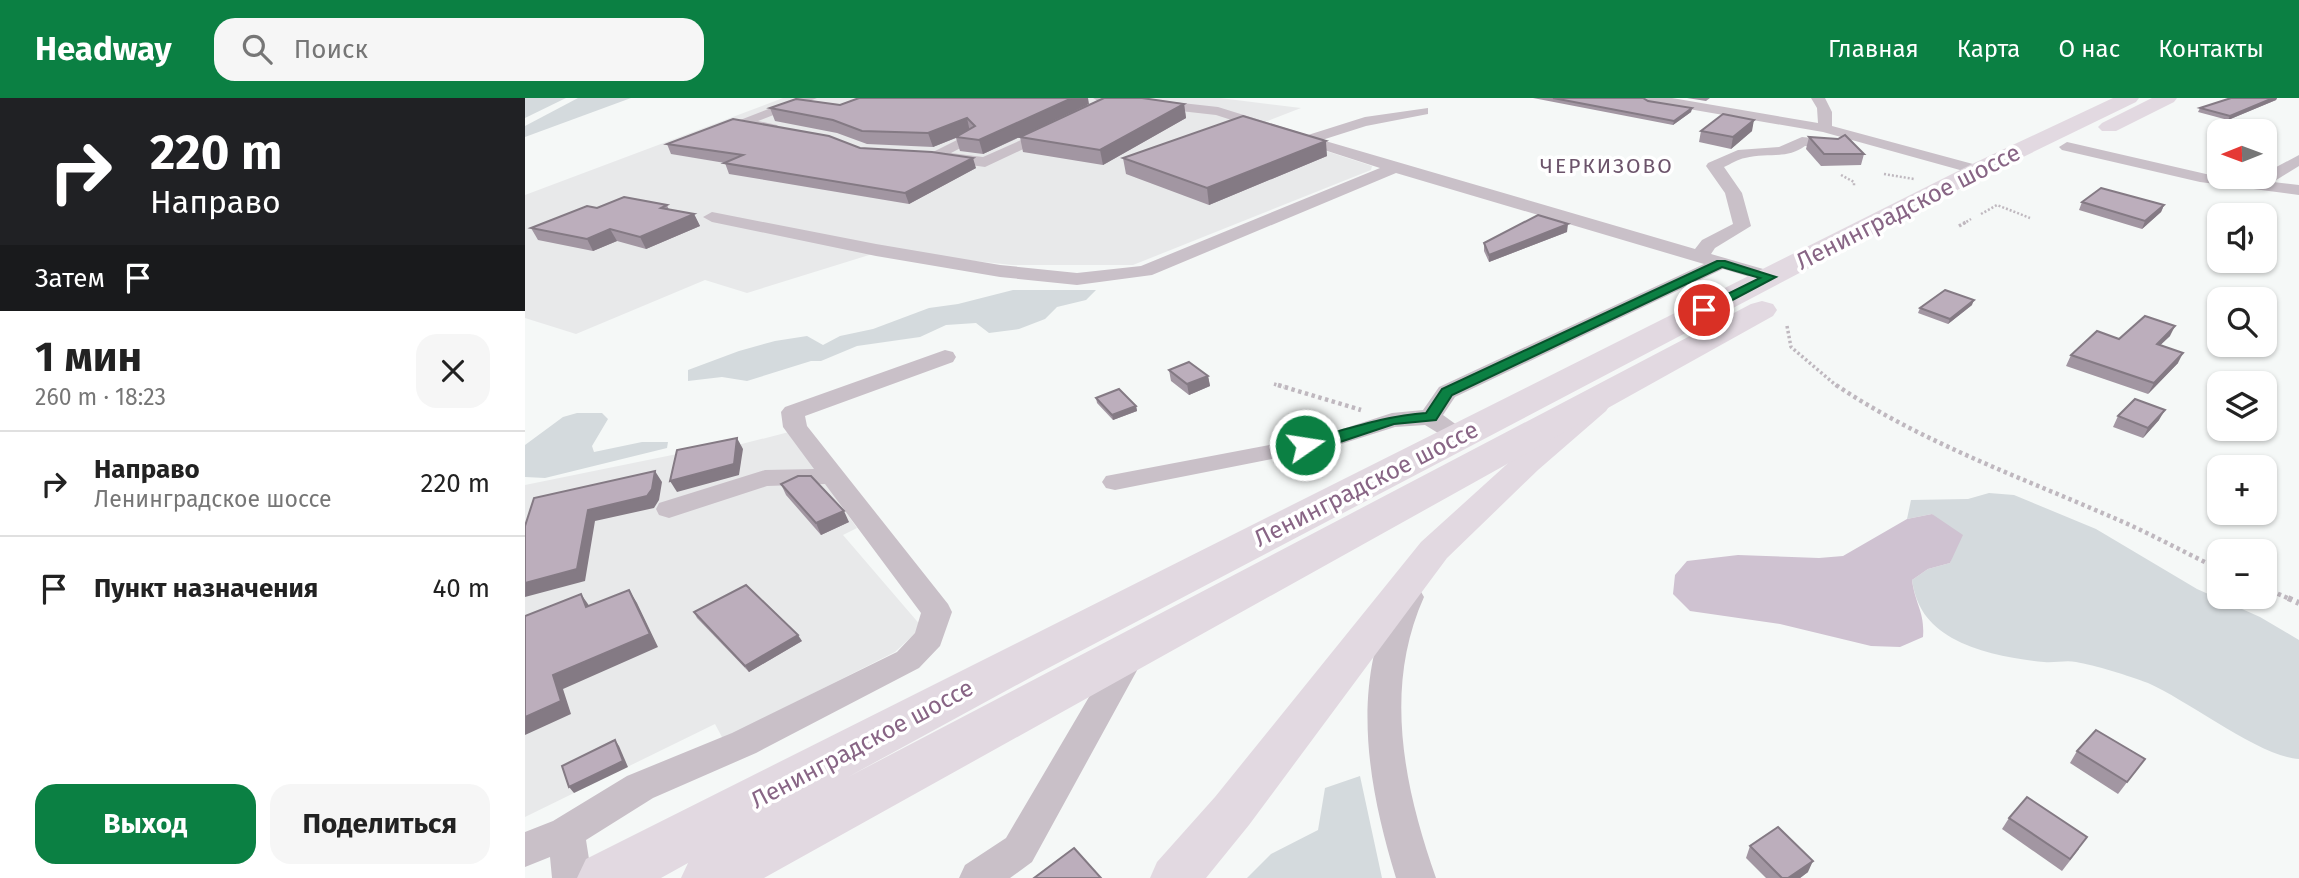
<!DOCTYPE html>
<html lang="ru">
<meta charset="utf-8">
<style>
:root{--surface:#fff;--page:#f6f6f6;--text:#222;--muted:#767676;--line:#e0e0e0;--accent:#0b8043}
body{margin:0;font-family:"Fira Sans",sans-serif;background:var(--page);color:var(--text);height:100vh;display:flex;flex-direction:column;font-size:26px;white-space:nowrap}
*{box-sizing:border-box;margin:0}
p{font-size:23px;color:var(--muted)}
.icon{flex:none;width:38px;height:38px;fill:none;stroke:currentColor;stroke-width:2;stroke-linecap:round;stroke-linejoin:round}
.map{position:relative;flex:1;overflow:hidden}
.panel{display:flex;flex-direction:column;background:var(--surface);width:525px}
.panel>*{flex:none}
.banner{background:#202124;color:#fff;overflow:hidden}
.needle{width:46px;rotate:269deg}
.tools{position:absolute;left:1682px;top:21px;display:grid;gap:14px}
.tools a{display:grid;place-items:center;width:70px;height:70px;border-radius:14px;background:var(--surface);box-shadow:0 2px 5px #0004;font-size:35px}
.pin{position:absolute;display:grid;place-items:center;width:60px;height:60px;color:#fff;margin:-30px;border:4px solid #fff;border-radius:50%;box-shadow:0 2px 7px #0007}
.me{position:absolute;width:77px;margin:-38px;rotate:77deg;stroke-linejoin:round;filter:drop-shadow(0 0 5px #0008)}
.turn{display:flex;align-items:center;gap:24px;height:147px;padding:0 35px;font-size:32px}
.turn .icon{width:91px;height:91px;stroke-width:2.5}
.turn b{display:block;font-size:49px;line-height:60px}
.then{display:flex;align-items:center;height:66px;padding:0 35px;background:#0003;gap:14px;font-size:26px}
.round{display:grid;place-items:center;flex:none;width:74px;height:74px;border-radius:21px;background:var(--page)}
.overview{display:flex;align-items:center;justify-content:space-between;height:119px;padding:0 35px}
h1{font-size:42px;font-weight:700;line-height:52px}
.action{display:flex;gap:14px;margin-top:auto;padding:14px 35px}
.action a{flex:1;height:80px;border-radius:21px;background:var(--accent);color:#fff;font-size:28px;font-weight:700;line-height:80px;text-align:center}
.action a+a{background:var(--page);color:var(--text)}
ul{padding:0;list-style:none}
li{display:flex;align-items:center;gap:21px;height:105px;padding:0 35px;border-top:2px solid var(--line)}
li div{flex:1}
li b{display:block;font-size:26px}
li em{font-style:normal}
header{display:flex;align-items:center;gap:42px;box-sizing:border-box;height:98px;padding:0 35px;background:var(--accent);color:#fff}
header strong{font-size:33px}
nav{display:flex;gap:38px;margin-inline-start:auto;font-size:24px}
.search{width:490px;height:63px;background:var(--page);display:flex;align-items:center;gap:18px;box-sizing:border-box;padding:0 24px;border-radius:21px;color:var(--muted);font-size:26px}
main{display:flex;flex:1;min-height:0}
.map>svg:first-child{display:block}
.built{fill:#e8e9ea}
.green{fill:#d4dadd}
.water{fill:#cfc2d1}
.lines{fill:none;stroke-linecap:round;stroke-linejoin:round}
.path-far3{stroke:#bfb8bf;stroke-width:2.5;stroke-dasharray:2 2;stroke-linecap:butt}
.path-far2{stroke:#bfb8bf;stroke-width:3.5;stroke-dasharray:2.5 2.5;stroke-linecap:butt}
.path-far1{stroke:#bfb8bf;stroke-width:4.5;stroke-dasharray:3.5 3.5;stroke-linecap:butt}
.path{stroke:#bfb8bf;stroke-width:6;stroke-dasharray:4.5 4.5;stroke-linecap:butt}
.minor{fill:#c9c0c8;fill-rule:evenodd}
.major{fill:#e2d9e1;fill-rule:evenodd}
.highway{fill:#e2d9e1;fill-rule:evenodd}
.wall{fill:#a296a2}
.shaded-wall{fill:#847a84}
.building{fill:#bcaebc;stroke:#847a84;stroke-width:2}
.route{fill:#0b8043;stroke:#07532c;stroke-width:2}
.labels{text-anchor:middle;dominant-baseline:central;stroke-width:7;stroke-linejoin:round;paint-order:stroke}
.far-neighbourhood-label{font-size:21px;letter-spacing:2px;fill:#6c546b;stroke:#fff}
.street-label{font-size:24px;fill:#886585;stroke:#fff}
</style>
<header>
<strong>Headway</strong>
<div class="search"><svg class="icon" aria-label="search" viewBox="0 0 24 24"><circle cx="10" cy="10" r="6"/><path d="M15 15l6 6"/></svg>Поиск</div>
<nav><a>Главная</a><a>Карта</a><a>О нас</a><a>Контакты</a></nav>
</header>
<main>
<section class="panel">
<div class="banner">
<div class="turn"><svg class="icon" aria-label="right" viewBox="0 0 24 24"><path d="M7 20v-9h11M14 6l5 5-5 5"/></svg><div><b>220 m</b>Направо</div></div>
<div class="then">Затем<svg class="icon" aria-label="arrive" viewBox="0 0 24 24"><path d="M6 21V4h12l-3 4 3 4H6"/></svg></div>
</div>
<div class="overview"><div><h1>1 мин</h1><p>260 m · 18:23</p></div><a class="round"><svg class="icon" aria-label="close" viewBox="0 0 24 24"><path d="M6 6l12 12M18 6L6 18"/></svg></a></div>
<ul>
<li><svg class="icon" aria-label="right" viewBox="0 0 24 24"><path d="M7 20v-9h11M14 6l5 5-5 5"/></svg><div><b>Направо</b><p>Ленинградское шоссе</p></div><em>220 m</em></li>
<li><svg class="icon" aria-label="arrive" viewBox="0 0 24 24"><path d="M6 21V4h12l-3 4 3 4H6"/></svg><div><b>Пункт назначения</b></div><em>40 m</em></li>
</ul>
<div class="action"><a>Выход</a><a>Поделиться</a></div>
</section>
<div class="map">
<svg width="1774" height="780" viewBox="0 0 1774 780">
<rect width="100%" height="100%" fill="#f5f8f7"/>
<g class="built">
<polygon points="258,0 695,0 776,10 727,29 847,68 846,72 608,167 487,167 357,153 222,195 180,182 51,236 0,220 0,97"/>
<polygon points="264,334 332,430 318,437 397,529 370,554 198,641 190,626 0,719 0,387 162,354 162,360"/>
</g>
<g class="green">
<polygon points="0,0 41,0 0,20"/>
<polygon points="53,0 106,0 0,39 0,28"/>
<polygon points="488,192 571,192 561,202 532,209 520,221 494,231 464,235 451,225 421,227 395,239 332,248 296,263 286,263 222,283 197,279 163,283 163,272 214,253 250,243 282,238 298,247 315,238 348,231 404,210 433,206"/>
<polygon points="52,315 77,315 83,321 67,348 69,354 117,344 143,344 142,350 20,380 0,379 0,347 38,319"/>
<path d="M1464 395 1489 397 1571 431 1672 491 1735 519 1774 542V661C1735 659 1664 603 1623 585 1605 578 1569 567 1551 564 1541 562 1530 565 1519 564 1489 561 1454 555 1427 540 1403 526 1391 509 1387 482L1403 471 1425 465 1430 449 1407 416 1382 421 1386 402 1443 401Z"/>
<polygon points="835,678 857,780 722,780 746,756 793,732 800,690"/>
</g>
<path class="water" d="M1407 416 1438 437 1425 465 1403 471 1387 482C1390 506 1400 514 1398 539L1375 549 1346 548 1255 526 1165 513 1148 496 1150 477 1162 463 1213 457 1294 460 1318 458 1382 421Z"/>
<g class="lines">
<g class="path-far3">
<polyline points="1359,76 1389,81"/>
<polyline points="1316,77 1329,84 1329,89"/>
<polyline points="1456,116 1472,107 1505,120"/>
<polyline points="1438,126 1446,121"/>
</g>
<g class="path-far2">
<polyline points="1434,128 1441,124"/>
<polyline points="1262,228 1266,249 1313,289"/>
<polyline points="749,286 759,289"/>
</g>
<g class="path-far1">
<polyline points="753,287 836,312"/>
<path d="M1311 287C1396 344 1495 379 1589 420 1624 435 1659 454 1694 471"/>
<polyline points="1740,490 1767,502"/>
</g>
<polyline class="path" points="1763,500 1774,505"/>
<g class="minor">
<polygon points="272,0 292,0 233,23 252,27 254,30 252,33 217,28 210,24"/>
<path d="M568 0H612L693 9 783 37 840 19 903 10V16L841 28 797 42 1170 151 1177 142 1208 126 1200 95 1181 68 1183 65 1213 52 1254 49 1277 39 1310 42 1317 46 1310 50 1280 48C1261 62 1242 54 1220 60 1213 61 1206 66 1199 69L1217 95 1226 128 1190 150 1186 156 1252 175 1255 179 1252 183 1245 185 1198 171 930 299 918 317 947 338 944 343 935 345 926 343 900 327 870 329 807 349 590 392 581 390 577 384 581 378 802 336 867 315 898 312 914 289 1179 166 871 75 627 177 552 187 475 179 351 158 187 124 178 119 187 114 351 146 475 167 552 175 616 168 855 70 691 17 575 4Z"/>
<polygon points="1116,0 1147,0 1293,25 1292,10 1286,0 1300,0 1307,14 1307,28 1459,69 1461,72 1453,77 1298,34 1123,4"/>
<polygon points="530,27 537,31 535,34 460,69 410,62 402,57 444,36 451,40 449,43 426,55 458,59"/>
<polygon points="1542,44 1694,79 1729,81 1740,79 1740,75 1774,57 1774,68 1748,84 1774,87 1774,97 1675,84 1537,52 1534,49"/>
<polygon points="420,252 428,254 431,259 428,264 280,318 282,328 423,506 427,514 415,548 394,570 231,655 128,700 61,742 67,780 27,780 25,759 0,769 0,734 28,723 102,678 207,635 372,554 390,535 396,515 300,386 242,388 144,420 134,417 131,411 134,405 240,372 289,371 258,329 256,314 260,309"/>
<path d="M884 489 895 492 899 499C858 590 879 689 911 780H871C843 688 825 589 869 499L873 492Z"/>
<polygon points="605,544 616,548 621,556 507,764 485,780 434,780 440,767 481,740 594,548"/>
</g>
<polygon class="major" points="1070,298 1081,301 1085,307 1081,313 1013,372 922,460 724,727 681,780 625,780 632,764 690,699 896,444 991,358 1059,301"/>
<g class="highway">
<polygon points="1588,0 1614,0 1611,4 1461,77 512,576 323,679 1226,206 1237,203 1248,206 1252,212 1248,218 239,780 156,780 163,765 136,780 52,780 61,761 1445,67"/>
<polygon points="1627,0 1652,0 1649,4 1591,33 1577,33 1573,29 1577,25"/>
</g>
</g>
<g class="wall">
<polygon points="1008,0 1118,0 1123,3 1167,10 1166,14 1148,27"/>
<polygon points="1162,0 1185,0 1181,3"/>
<polygon points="1706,0 1752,0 1751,2 1703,22 1673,14 1675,10"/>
<polygon points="659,6 661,20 578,67 498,54 495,39 458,56 435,53 431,40 408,49 342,46 312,35 250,23 245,10"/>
<polygon points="1176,33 1227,33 1206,51 1174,44"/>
<polygon points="1284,39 1339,56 1336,67 1296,68 1281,51"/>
<polygon points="142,46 335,50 451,70 384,106 204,76 200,65 146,56"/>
<polygon points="802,58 684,107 601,76 598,60"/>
<polygon points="1557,104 1639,107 1636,114 1617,131 1554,112"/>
<polygon points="142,107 144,112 169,116 175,128 121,151 92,143 68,153 13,142 6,130 72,110"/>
<polygon points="1042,134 964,164 959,153 959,145"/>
<polygon points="1447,207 1423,226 1393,215 1395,210"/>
<polygon points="1645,238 1635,247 1653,265 1623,296 1541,268 1546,257"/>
<polygon points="644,272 683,278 685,288 664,297 646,283"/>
<polygon points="571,300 611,308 612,313 588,322 572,305"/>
<polygon points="1593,318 1634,322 1618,340 1588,329"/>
<polygon points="256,386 324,424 296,437 261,397"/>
<polygon points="169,514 277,543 224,574 172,520"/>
<polygon points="1552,653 1620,661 1593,696 1545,665"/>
<polygon points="1484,720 1554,751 1537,773 1477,731"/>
<polygon points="1225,748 1283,774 1275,780 1241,780 1221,760"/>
</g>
<g class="shaded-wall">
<polygon points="547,0 563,0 564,6 458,56 454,42"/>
<polygon points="1748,0 1752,0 1751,2 1703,22 1705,18"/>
<polygon points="659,6 661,20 578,67 575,52"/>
<polygon points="1167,10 1166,14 1148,27 1149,23"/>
<polygon points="442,20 445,34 408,49 403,35"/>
<polygon points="1229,22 1227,33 1206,51 1208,39"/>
<polygon points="801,43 802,58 684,107 682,90"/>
<polygon points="448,60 451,70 384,106 380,95"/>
<polygon points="1639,107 1636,114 1617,131 1620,123"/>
<polygon points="169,116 175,128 121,151 115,139"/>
<polygon points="1043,126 1042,134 964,164 964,157"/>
<polygon points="85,131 92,143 68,153 62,141"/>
<polygon points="1449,202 1447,207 1423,226 1425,221"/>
<polygon points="1650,228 1645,238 1626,256 1632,246"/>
<polygon points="1658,255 1653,265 1623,296 1629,285"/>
<polygon points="683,278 685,288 664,297 662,286"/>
<polygon points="611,308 612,313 588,322 587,317"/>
<polygon points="1640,312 1634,322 1618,340 1623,330"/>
<polygon points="212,340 218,351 214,377 152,394 145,383"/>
<polygon points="130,373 137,384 134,402 129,410 70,423 60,483 0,499 0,485 63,412"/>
<polygon points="319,413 324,424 296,437 291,425"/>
<polygon points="104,492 112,505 133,549 38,591 46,616 0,637 0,619 28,577"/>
<polygon points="56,496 65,509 61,509"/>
<polygon points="273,537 277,543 224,574 220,568"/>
<polygon points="90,642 94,648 103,669 49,695 44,689"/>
<polygon points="1288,763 1283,774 1275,780 1263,780"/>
</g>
<g class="building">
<polygon points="334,0 547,0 454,42 431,39 450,28 442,20 403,35 337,33 308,22 245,10 271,1 315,7"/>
<polygon points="579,0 617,0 659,6 575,52 495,39"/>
<polygon points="1028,0 1118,0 1123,3 1167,10 1149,23"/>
<polygon points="1706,0 1748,0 1705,18 1675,10"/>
<polygon points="1198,16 1229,22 1208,39 1176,33"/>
<polygon points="718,18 801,43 682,90 598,60"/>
<polygon points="208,21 304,38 335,50 407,54 448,60 380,95 199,65 218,57 142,46"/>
<polygon points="1320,37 1339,56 1299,56 1284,39 1313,41"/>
<polygon points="1576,90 1639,107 1620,123 1557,104"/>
<polygon points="99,99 142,107 136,110 169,116 115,139 85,131 62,141 6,130 62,108 72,110"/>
<polygon points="1013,117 1043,126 964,157 959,145"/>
<polygon points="1420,192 1449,202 1425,221 1395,210"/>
<polygon points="1620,218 1650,228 1632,246 1658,255 1629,285 1546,257 1572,233 1594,241"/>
<polygon points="664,264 683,278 662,286 644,272"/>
<polygon points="594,291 611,308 587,317 571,300"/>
<polygon points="1610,301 1640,312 1623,330 1593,318"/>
<polygon points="212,340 209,366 145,383 152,352"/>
<polygon points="130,373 127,391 122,398 63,412 52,471 0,485 0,428 9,400"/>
<polygon points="273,378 286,378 319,413 291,425 256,386"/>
<polygon points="221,487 273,537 220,568 169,514"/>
<polygon points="104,492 125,536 28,577 36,603 0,619 0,518 56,496 61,509"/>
<polygon points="1571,632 1620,661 1602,684 1552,653"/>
<polygon points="90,642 98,663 44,689 37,668"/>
<polygon points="1502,699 1562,739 1545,761 1484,720"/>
<polygon points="1253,729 1288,763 1263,780 1257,780 1225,748"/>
<polygon points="549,750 576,780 509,780"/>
</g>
<path class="route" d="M1192 163H1200L1251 179 1183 215H1174V210L1235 180 1197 169 927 297 911 322 869 326 812 345 780 352 772 347 774 344C818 333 857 318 901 315L917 291Z"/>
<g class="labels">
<g class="far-neighbourhood-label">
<text x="1082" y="68">ЧЕРКИЗОВО</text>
</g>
<g class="street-label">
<text transform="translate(1383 109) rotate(-27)">Ленинградское шоссе</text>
<text transform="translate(841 386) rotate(-27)">Ленинградское шоссе</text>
<text transform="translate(337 646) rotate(-28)">Ленинградское шоссе</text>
</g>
</g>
</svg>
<div class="tools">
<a><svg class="needle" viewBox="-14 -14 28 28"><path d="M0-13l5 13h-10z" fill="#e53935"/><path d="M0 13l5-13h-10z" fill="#767676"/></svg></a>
<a><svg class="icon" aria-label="sound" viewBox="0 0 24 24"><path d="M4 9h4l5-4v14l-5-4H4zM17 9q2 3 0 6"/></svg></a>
<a><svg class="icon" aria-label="search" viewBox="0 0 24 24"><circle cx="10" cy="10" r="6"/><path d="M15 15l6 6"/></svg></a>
<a><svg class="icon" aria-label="layers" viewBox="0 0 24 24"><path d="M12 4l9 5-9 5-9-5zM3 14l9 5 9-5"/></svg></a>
<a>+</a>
<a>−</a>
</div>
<div class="pin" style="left:1179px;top:212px;background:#d93025"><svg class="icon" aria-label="arrive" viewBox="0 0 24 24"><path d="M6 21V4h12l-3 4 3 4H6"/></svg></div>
<svg class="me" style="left:780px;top:347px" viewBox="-20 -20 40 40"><circle r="17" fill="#0b8043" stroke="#fff" stroke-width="3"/><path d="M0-11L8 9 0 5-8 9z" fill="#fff"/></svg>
</div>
</main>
